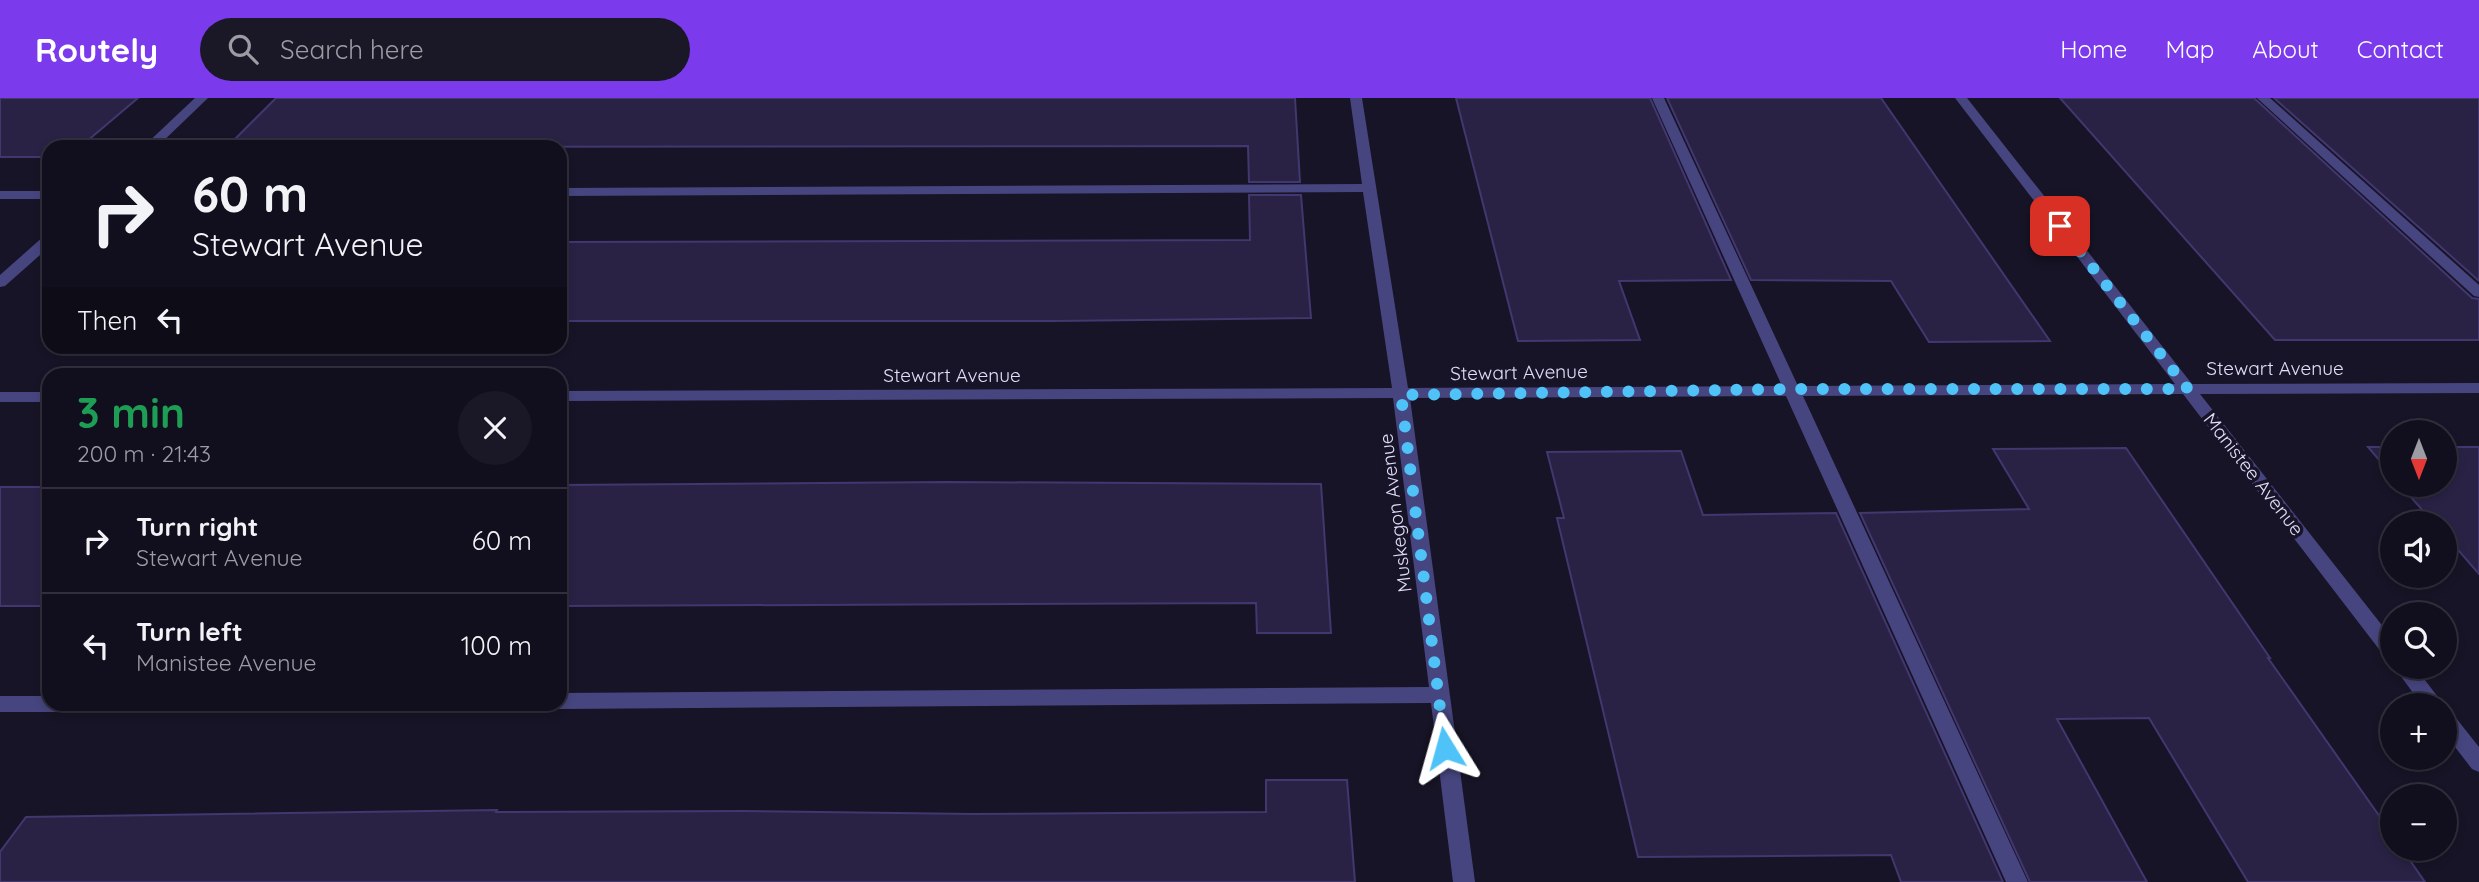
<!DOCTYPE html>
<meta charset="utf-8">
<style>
:root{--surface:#110f1d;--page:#1a1826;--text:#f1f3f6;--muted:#9c9ca4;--line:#302f3b;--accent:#7c3aed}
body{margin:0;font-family:Quicksand,sans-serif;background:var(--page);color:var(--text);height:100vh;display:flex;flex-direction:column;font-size:26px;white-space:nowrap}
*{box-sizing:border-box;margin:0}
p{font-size:23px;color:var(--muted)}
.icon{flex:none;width:38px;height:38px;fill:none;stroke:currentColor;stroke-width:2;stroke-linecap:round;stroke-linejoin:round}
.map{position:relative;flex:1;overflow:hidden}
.drawer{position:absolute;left:42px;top:270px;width:525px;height:343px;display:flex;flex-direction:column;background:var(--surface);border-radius:21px;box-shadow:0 4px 10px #0003,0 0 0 2px var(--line)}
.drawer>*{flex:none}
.guide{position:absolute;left:42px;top:42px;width:525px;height:214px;border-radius:21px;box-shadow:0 4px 10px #0003,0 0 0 2px var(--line);background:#110f1d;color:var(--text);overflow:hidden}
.needle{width:46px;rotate:180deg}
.tools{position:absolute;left:2380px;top:322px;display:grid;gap:14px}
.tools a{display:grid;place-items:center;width:77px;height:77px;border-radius:50%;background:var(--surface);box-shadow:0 4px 10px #0003,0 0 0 2px var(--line);font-size:35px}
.pin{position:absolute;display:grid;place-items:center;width:60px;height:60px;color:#fff;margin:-30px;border-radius:14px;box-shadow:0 4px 10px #0006}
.me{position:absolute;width:77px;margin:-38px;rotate:352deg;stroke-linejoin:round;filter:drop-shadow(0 0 5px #0008)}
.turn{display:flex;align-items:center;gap:24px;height:147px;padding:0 35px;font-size:32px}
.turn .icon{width:91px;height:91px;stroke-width:2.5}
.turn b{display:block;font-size:49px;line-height:60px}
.then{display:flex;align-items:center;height:66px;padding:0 35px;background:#0003;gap:14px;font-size:26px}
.round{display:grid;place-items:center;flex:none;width:74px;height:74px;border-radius:37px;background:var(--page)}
.overview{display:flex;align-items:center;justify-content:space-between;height:119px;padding:0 35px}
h1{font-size:42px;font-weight:800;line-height:52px;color:#1e9e55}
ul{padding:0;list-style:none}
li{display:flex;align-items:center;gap:21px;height:105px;padding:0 35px;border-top:2px solid var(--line)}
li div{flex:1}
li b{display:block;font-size:26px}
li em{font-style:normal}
header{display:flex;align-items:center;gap:42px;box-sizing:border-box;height:98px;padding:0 35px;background:var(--accent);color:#fff}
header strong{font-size:33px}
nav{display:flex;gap:38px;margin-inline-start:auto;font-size:24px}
.search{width:490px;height:63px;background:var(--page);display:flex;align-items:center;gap:18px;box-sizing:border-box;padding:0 24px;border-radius:38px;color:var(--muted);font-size:26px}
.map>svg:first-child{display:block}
.building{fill:#292245;stroke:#42376e;stroke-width:2}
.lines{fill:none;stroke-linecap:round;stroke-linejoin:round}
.minor{fill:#47457f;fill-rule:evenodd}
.route{stroke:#4fc3f7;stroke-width:12;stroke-dasharray:0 21.6}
.labels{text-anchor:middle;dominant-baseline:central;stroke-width:7;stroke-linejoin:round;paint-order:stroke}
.street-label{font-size:19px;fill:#e1defa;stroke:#171427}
</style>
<header>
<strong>Routely</strong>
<div class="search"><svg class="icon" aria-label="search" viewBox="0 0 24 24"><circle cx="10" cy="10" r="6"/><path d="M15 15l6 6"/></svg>Search here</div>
<nav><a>Home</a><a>Map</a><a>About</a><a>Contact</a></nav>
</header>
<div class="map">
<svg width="2479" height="784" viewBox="0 0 2479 784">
<rect width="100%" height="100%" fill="#171427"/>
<g class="building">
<polygon points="0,0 138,0 80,49 49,49 49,59 0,59"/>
<polygon points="276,0 1295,0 1300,84 1249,84 1248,48 227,49"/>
<polygon points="1456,0 1650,0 1731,182 1619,183 1640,242 1518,243"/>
<polygon points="1667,0 1881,0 2050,243 1929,244 1891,183 1751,182"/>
<polygon points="2060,0 2254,0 2472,200 2479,201 2479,242 2275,242"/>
<polygon points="2274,0 2479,0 2479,183"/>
<polygon points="1249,97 1301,97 1311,220 1055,223 560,223 560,144 1250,142"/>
<polygon points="2368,349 2392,349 2392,377"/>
<polygon points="2445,349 2479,349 2479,476 2445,437 2445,425 2434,425 2400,387 2445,387"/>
<polygon points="2126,350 2270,560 2268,560 2392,736 2392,751 2402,751 2425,784 2248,784 2149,620 2057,621 2147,784 2030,784 1860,415 2029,411 1993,351"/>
<polygon points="1681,353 1703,417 1836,415 2003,784 1901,784 1891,757 1638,759 1557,420 1564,420 1547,354"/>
<polygon points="947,384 1321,386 1331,535 1257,535 1256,505 560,508 560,387"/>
<rect x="0" y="389" width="49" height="119"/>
<polygon points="1266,682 1347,682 1355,784 0,784 0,754 26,719 497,712 496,714 743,713 973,716 1266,714"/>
</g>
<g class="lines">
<g class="minor">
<polygon points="195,0 208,0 157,49 143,49"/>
<polygon points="1350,0 1362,0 1408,290 1782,288 1652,0 1664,0 1798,288 2175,286 1955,0 1967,0 2192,286 2479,285 2479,295 2200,296 2392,540 2392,562 2385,559 2183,296 1803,298 2028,784 2006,784 1786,298 1410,300 1475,784 1453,784 1431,605 560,611 553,609 551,606 560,606 560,595 1429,589 1393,300 560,303 560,293 1392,290 1363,94 560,98 560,90 1362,86"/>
<polygon points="2257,0 2270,0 2479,187 2479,199 2474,198"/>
<rect x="0" y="93" width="49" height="8"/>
<polygon points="49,137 49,149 5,188 0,189 0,177 44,138"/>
<rect x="0" y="294" width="49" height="10"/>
<polygon points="2394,569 2415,569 2444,607 2422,607"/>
<polygon points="0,598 49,598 49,606 143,606 140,612 133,614 0,614"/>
<polygon points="2445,613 2452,615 2479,649 2479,674 2472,671 2445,636"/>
</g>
</g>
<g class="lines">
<polyline class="route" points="1445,650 1401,297 1791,291 2188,291 2060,128"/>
</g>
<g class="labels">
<g class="street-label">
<text x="2275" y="270">Stewart Avenue</text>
<text transform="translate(1519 274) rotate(-1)">Stewart Avenue</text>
<text x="952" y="277">Stewart Avenue</text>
<text transform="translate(2254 376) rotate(52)">Manistee Avenue</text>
<text transform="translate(1395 415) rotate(-97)">Muskegon Avenue</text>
</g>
</g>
</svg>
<div class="tools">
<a><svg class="needle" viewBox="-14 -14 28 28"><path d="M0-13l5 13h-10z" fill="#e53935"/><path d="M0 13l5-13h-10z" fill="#9c9ca4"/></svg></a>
<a><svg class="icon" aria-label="sound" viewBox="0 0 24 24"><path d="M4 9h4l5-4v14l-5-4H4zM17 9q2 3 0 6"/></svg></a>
<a><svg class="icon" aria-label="search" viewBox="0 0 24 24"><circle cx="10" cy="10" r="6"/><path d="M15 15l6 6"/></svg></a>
<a>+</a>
<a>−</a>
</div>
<div class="pin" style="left:2060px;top:128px;background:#d93025"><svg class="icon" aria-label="arrive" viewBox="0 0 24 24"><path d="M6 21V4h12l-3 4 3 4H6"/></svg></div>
<svg class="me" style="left:1445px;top:650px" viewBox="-20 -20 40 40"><path d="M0-17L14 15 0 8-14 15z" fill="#4fc3f7" stroke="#fff" stroke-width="4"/></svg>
<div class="guide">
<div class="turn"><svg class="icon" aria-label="right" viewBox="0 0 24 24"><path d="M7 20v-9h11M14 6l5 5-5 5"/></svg><div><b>60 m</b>Stewart Avenue</div></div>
<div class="then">Then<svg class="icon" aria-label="left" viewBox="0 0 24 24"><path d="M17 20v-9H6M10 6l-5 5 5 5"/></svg></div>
</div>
<section class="drawer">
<div class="overview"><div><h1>3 min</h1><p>200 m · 21:43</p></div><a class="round"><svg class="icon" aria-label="close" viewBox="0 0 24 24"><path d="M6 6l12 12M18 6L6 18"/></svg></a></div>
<ul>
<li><svg class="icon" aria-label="right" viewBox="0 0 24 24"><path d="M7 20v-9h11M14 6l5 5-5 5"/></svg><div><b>Turn right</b><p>Stewart Avenue</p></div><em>60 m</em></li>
<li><svg class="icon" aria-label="left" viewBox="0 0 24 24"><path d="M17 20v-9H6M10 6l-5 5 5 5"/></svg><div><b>Turn left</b><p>Manistee Avenue</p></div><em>100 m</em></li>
</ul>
</section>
</div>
